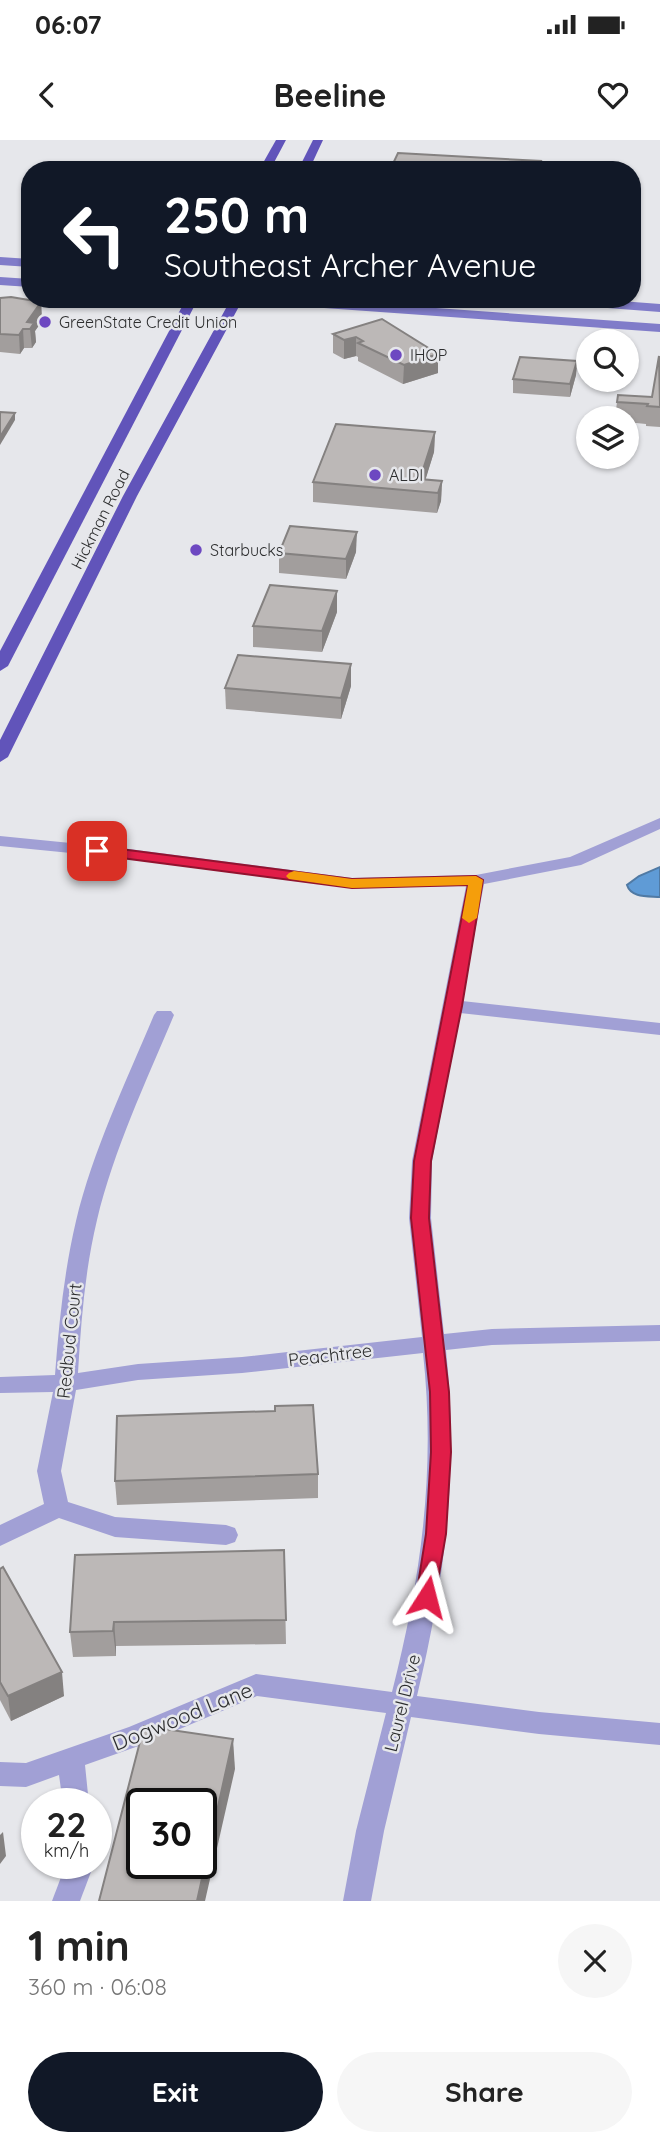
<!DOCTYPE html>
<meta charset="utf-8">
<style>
:root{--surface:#fff;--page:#f6f6f6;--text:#222;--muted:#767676;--accent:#111827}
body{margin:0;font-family:Quicksand,sans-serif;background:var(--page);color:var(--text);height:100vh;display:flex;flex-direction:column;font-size:26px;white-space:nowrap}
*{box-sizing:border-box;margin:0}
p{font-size:23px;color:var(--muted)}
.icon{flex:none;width:38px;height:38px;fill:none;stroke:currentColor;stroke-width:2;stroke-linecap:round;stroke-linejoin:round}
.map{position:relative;height:1761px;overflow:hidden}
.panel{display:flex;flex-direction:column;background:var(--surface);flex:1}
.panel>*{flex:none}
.top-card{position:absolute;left:21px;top:21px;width:620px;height:147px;border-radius:28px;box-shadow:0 2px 5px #0004;background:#111827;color:#fff;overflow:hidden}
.fabs{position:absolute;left:576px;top:189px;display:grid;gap:14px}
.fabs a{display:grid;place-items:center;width:63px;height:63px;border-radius:50%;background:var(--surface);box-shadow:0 2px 5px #0004;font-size:35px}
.speed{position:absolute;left:21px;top:1648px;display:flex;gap:14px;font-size:35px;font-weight:700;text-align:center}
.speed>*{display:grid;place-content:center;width:91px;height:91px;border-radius:50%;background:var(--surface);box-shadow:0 2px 5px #0004;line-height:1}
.speed small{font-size:18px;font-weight:400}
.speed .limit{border:4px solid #111;border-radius:10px;background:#fff;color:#111}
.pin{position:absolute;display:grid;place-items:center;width:60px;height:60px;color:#fff;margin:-30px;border-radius:14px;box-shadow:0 4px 10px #0006}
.me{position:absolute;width:77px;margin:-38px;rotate:9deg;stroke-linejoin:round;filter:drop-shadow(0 0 5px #0008)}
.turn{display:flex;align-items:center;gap:24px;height:147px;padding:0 28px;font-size:32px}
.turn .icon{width:91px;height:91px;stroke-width:2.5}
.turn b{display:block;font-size:49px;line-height:60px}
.round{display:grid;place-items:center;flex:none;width:74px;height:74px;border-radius:37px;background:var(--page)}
.summary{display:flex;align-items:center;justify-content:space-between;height:119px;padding:0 28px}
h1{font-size:42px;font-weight:800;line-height:52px}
.action{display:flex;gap:14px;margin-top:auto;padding:14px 28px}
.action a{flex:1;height:80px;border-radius:42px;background:var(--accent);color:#fff;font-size:28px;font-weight:800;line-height:80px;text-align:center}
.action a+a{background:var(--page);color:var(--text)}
.status{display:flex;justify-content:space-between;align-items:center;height:49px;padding:0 35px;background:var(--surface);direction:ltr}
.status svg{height:19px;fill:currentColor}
header{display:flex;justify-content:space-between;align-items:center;height:91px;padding:0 28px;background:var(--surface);font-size:32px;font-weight:800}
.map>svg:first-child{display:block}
.water{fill:#5f9bd6;stroke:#507aa4;stroke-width:2}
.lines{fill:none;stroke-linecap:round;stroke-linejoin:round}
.minor{fill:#a1a0d5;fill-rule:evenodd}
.secondary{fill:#807cc9;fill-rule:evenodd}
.trunk{fill:#6154ba;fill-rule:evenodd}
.wall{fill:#a29e9d}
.shaded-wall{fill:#848180}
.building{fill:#bcb8b7;stroke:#848180;stroke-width:2;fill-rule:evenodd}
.route{fill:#e11d48;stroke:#92132f;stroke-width:2}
.slow{fill:#f59e0b}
.poi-dot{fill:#6d48c1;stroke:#e6e7eb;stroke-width:2.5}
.labels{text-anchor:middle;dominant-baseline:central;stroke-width:5;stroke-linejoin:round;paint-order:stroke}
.far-poi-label{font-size:16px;fill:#2d2e2f;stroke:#e6e7eb;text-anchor:start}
.far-street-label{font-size:16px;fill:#2d2e2f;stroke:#e6e7eb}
.street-label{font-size:18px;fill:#2d2e2f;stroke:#e6e7eb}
.near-street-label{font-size:21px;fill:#2d2e2f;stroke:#e6e7eb}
</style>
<div class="status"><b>06:07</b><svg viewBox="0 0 49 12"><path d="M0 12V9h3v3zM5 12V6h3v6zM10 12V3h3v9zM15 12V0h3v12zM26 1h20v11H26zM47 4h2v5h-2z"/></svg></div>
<header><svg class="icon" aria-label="back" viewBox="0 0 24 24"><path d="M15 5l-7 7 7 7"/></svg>Beeline<svg class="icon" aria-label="heart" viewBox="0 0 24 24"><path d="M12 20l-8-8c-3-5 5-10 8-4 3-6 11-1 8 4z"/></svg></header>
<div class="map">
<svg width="660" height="1761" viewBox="0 0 660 1761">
<rect width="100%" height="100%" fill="#e6e7eb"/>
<path class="water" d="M660 727V757C648 756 631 758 627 745L639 736Z"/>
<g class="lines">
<g class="minor">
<path d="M660 678V689L581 725 484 744 462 861 660 883V895L460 873 432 1021 431 1078 444 1194 492 1189 660 1185V1201L492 1205 446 1210C459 1331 445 1439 417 1556L539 1572 660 1583V1605L539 1594 411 1577 384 1691 371 1761H343L356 1691 386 1573 257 1556 147 1603 85 1625 89 1664H63L59 1635 26 1647 0 1646V1622L26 1623 129 1587 256 1534 392 1552C421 1438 436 1331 423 1213L242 1233 138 1240 76 1250 61 1331 68 1362 115 1377 226 1385 235 1388 238 1395 235 1402 226 1405 115 1397 59 1378 0 1406V1385L44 1364 37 1331 53 1252 0 1253V1237L55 1235C59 1183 64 1132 76 1081 93 1010 126 942 154 875L157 871H171L174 875C146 942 114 1009 97 1080 85 1130 81 1181 78 1233L138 1224 242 1217 422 1197 409 1078 412 1021 466 746 352 748 121 718 0 706V696L121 708 352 738 476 735 570 717Z"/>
<polygon points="66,1724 94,1724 80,1761 52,1761"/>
</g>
<g class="secondary">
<polygon points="0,117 30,119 30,127 0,125"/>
<polygon points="0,137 30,139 30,147 0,145"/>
<polygon points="248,159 309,159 660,184 660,192 254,163"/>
<polygon points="536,159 594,159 660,164 660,172 542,163"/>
</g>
<g class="trunk">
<polygon points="276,0 286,0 270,30 259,30"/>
<polygon points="313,0 323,0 309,30 298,30"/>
<polygon points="186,159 198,159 8,526 0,531 0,511"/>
<polygon points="231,159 243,159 137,356 8,617 0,622 0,600 123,356"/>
</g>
</g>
<g class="wall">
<polygon points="0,158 41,162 42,181 35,191 36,202 32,208 24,208 20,214 0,212"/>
<polygon points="382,179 438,233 403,244 358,221 358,217 356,216 344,219 333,213 333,194"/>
<polygon points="660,216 660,287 646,286 646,284 626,282 626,278 615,278 617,262 652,257"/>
<polygon points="577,221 576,235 570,257 513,253 513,239"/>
<polygon points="435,292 434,312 425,340 442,341 441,361 437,373 313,362 313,342"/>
<polygon points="356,412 346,439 279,433 279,413"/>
<polygon points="337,451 337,472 322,512 253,507 253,486"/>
<polygon points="351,546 341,579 226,569 225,548"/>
<polygon points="275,1271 318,1334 318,1358 117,1365 115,1341"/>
<polygon points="284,1410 286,1504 116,1506 116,1516 73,1517 70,1492"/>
<polygon points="0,1429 64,1556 11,1581 0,1560"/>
</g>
<g class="shaded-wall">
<polygon points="41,162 42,181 35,191 36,202 32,208 30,189 27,182"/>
<polygon points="23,189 24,208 20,214 19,195"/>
<polygon points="356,197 356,216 344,219 344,200"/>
<polygon points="438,214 438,233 403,244 404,225"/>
<polygon points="577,221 576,235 570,257 570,244"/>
<polygon points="15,273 15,280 0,305 0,297"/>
<polygon points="435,292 434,312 422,351 420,339"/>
<polygon points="442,341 441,361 437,373 438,353"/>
<polygon points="357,392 356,412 346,439 346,419"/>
<polygon points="337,451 337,472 322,512 322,491"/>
<polygon points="351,524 351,546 341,579 341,558"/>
<polygon points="114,1482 116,1506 116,1516 113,1491"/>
<polygon points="62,1532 64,1556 11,1581 8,1556"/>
<polygon points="233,1599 235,1629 205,1761 197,1761"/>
<polygon points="3,1692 6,1716 0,1724 0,1695"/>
</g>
<g class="building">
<polygon points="398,13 541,21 538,30 390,30"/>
<polygon points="11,157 41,162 27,182 34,183 30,189 23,189 19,195 0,194 0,158"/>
<polygon points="382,179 438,214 404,225 358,203 363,201 356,197 344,200 333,194"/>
<polygon points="659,216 660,267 647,266 648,264 617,262 618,255 652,257"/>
<polygon points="520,217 577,221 570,244 513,239"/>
<polygon points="0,272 15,273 0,297"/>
<polygon points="336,284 435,292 420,339 442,341 438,353 313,342"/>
<polygon points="290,386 357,392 346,419 279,413"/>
<polygon points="270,445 337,451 322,491 253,486"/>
<polygon points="238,515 351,524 341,558 225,548"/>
<polygon points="313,1265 318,1334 115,1341 117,1276 275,1271 275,1266"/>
<polygon points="284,1410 286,1480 114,1482 113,1491 70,1492 75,1415"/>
<polygon points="3,1427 62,1532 8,1556 0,1542 0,1429"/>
<path d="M144 1586 233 1599 197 1761H99ZM142 1664H201V1724H142Z"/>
</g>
<polygon class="route" points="97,706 352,739 476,736 483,740 462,866 431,1021 429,1078 449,1252 451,1312 446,1394 434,1463 427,1466 419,1463 416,1457 426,1394 431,1312 430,1252 411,1078 414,1021 468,745 352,748 91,714 89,711"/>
<polygon class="slow" points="294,731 352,739 476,736 483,740 477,778 469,783 462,778 468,745 352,748 289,739 286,736 289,733"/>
<g class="poi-dot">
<circle cx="45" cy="182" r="7"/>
<circle cx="396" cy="215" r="7"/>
<circle cx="375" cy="335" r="7"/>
<circle cx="196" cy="410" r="7"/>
</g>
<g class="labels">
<g class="far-poi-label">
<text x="59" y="182">GreenState Credit Union</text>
<text x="410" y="215">IHOP</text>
<text x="389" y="335">ALDI</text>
<text x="210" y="410">Starbucks</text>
</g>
<g class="far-street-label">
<text transform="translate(100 379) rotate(-63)">Hickman Road</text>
</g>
<g class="street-label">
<text transform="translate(69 1201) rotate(-84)">Redbud Court</text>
<text transform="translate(330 1215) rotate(-7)">Peachtree</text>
<text transform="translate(402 1563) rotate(-76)">Laurel Drive</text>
</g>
<g class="near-street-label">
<text transform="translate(182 1576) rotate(-22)">Dogwood Lane</text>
</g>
</g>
</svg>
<div class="fabs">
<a><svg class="icon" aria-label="search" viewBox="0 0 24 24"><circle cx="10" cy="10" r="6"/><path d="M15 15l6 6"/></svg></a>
<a><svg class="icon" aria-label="layers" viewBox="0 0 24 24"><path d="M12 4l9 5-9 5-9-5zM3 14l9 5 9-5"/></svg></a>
</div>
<div class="speed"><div>22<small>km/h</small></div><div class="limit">30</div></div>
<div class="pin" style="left:97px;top:711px;background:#d93025"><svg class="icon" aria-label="arrive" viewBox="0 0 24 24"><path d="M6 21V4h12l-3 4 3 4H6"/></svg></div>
<svg class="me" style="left:427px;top:1457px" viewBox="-20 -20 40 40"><path d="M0-17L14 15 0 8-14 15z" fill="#e11d48" stroke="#fff" stroke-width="4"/></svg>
<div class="top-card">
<div class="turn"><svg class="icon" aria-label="left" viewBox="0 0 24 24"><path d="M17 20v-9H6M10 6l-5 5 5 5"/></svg><div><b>250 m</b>Southeast Archer Avenue</div></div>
</div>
</div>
<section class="panel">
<div class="summary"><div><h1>1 min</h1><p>360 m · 06:08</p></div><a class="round"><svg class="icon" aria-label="close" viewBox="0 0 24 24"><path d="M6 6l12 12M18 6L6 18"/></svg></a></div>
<div class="action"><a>Exit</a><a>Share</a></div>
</section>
